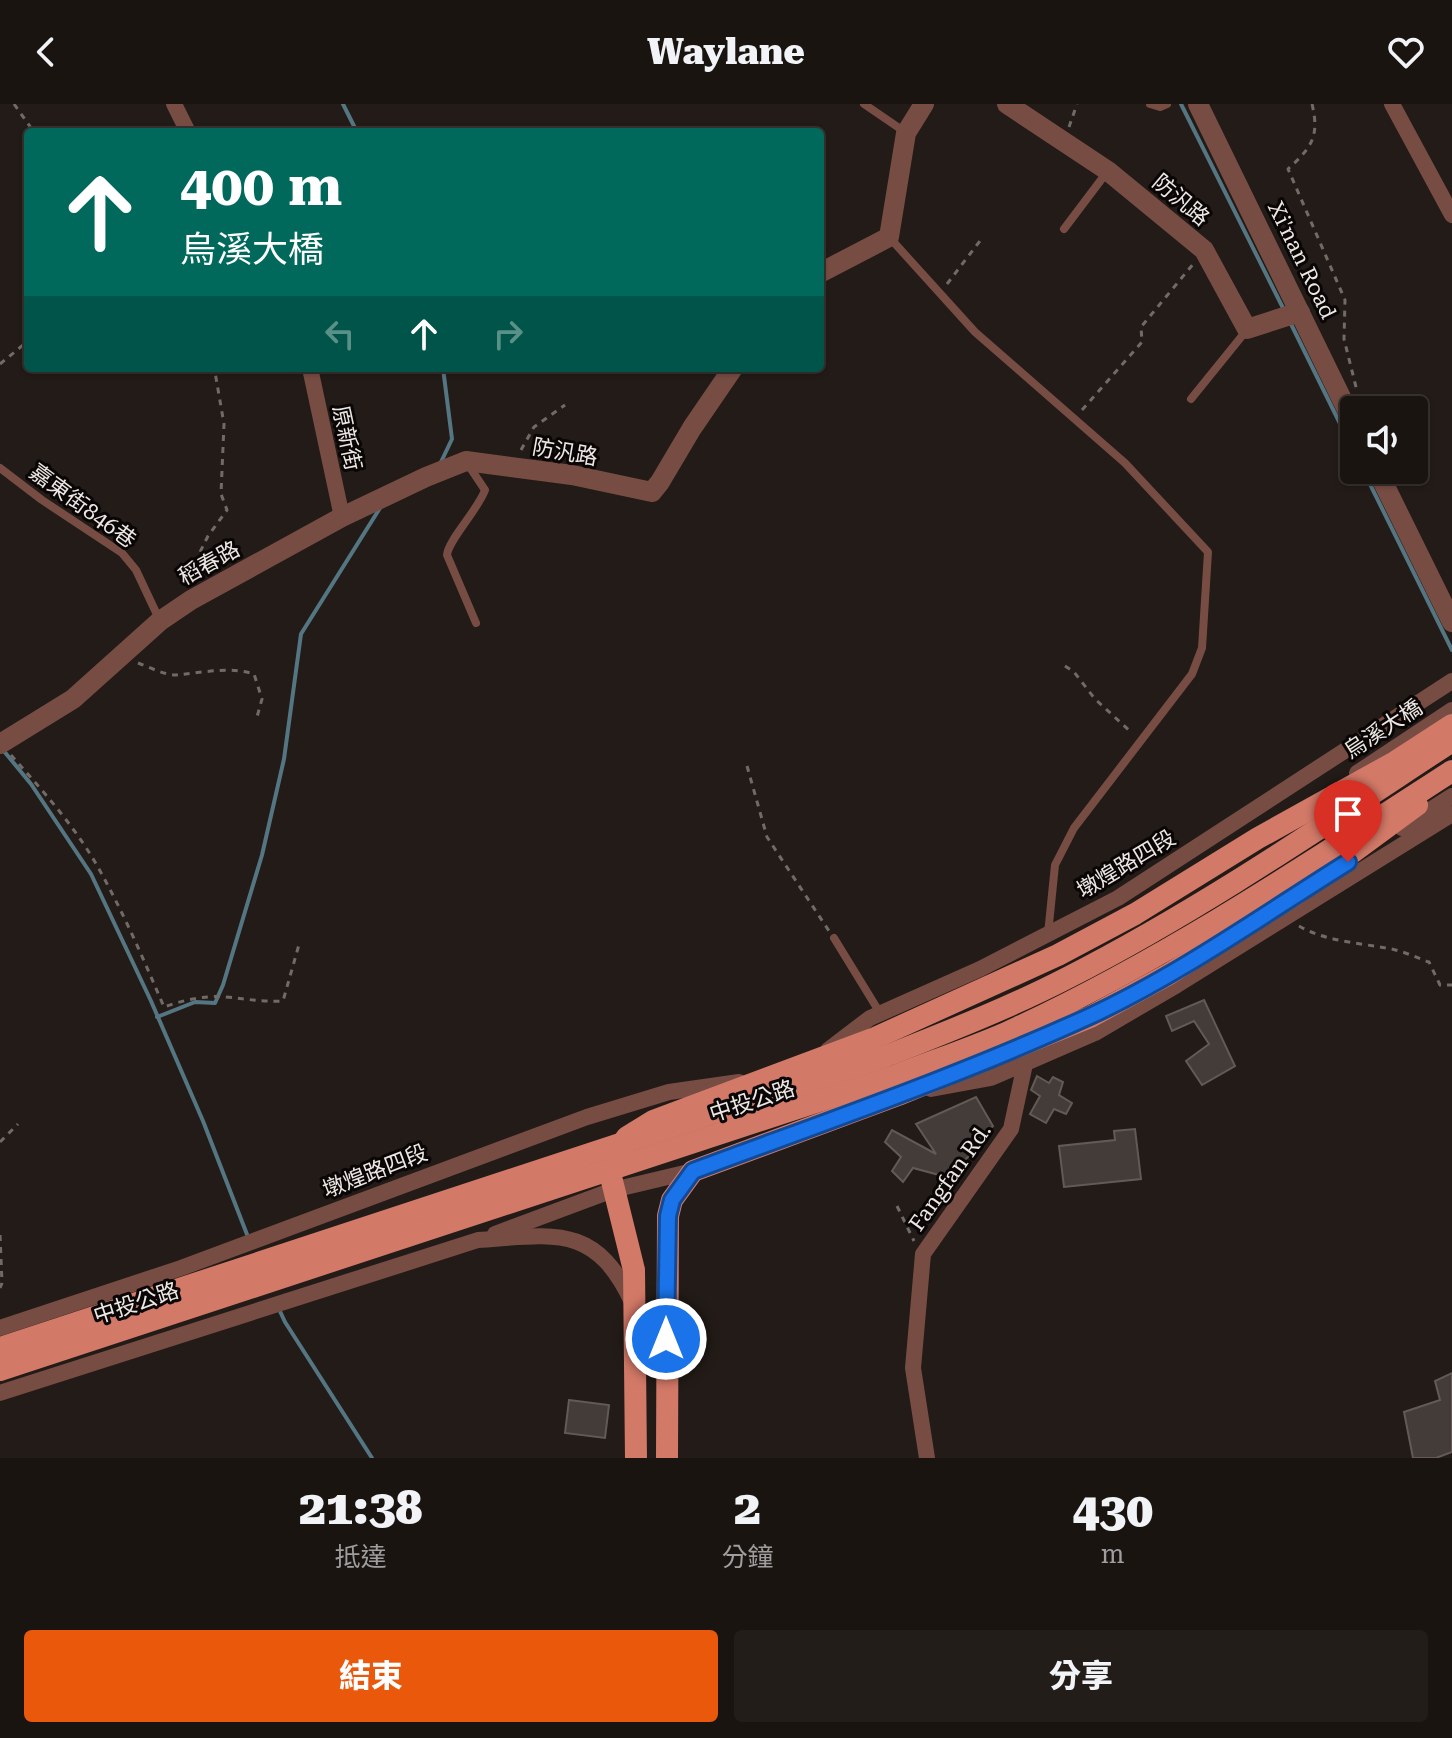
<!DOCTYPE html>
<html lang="zh-TW">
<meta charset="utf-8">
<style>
:root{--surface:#1a1411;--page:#231d1a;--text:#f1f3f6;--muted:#9f9e9f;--line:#383331;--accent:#ea580c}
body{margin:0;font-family:"Roboto Serif","Noto Sans TC",serif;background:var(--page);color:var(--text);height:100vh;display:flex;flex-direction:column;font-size:30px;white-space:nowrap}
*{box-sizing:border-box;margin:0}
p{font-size:26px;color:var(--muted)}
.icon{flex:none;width:44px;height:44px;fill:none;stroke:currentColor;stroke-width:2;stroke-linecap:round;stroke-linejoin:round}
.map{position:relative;height:1354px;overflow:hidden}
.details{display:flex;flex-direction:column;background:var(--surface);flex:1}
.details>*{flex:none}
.hud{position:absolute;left:24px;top:24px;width:800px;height:244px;border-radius:8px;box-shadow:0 2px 6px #0004,0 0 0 2px var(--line);background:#00695c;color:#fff;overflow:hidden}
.controls{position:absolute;left:1340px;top:292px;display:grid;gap:16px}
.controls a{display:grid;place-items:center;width:88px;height:88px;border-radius:8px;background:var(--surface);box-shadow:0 2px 6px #0004,0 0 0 2px var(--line);font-size:40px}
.pin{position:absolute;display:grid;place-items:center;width:68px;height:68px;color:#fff;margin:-82px -34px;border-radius:50% 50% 50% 0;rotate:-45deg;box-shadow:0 0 8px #0007}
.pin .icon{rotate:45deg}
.me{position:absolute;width:88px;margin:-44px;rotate:0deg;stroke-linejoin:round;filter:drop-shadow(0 0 6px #0008)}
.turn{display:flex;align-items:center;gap:28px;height:168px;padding:0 24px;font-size:36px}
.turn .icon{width:104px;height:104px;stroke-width:2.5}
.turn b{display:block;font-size:56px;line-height:68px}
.lanes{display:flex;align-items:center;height:76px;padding:0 24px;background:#0003;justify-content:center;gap:40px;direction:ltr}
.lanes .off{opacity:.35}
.eta{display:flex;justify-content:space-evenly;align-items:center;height:136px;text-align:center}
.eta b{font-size:48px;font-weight:800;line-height:56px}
.primary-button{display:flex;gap:16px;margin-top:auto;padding:16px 24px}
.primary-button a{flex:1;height:92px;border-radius:8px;background:var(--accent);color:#fff;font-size:32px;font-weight:800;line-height:92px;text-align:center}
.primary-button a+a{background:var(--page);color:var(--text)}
header{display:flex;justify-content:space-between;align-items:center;height:104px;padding:0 24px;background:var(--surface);font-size:36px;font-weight:800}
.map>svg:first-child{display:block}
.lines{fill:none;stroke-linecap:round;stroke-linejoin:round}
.stream{stroke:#547682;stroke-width:4}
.building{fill:#443c38;stroke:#635a56;stroke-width:2}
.path{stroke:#716a67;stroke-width:3;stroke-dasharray:6 6;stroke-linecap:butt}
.service{stroke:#774c43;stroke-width:8}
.minor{stroke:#774c43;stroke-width:16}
.tertiary{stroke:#774c43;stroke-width:20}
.primary{stroke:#d37968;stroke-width:22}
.primary-bridge{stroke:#d37968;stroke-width:22}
.route-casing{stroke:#114b97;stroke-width:20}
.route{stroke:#1a73e8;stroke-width:14}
.labels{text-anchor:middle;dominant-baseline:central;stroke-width:6;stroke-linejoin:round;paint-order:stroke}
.street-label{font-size:22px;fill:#ede8e5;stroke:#090605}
</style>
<header><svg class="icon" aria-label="back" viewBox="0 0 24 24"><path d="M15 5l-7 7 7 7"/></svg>Waylane<svg class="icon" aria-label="heart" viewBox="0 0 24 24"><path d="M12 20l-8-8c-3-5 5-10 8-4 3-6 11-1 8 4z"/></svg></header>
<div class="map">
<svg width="1452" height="1354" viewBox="0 0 1452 1354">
<rect width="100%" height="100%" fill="#221b17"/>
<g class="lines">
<g class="stream">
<polyline points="343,0 357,28"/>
<polyline points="1181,0 1284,206"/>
<polyline points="1290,218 1354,348"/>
<polyline points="441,358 452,335 443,264"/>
<polyline points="1363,366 1452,546"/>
<polyline points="3,646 31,680 91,770 151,897 203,1017 248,1133"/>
<polyline points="157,913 195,898 215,899 223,881 262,751 284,655 301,530 380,404"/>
<polyline points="278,1203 285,1218 372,1354"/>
</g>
</g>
<g class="building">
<polygon points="1204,896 1235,962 1202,981 1186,957 1209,940 1194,917 1172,927 1166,912"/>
<polygon points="1037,972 1049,979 1053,973 1063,978 1059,991 1072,999 1066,1010 1054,1005 1046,1019 1030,1010 1040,992 1031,986"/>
<polygon points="976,993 993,1022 973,1041 977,1045 965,1056 954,1075 913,1064 903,1078 892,1067 901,1053 885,1038 892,1026 936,1050 916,1020"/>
<polygon points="1135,1025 1141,1075 1064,1083 1059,1042 1115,1036 1114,1027"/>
<polygon points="1452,1269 1452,1348 1436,1354 1413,1354 1404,1308 1440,1296 1435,1277"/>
<polygon points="569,1296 609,1301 605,1334 565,1329"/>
</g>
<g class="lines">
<g class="path">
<polyline points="14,0 34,28"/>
<path d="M1312 0C1320 33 1311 44 1288 65L1345 196 1344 235 1357 287"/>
<polyline points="1069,23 1077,0"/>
<polyline points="947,180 983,133"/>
<polyline points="0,260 28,237"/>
<polyline points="1082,306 1142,238 1141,223 1194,159"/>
<polyline points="521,346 534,323 565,301"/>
<polyline points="184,480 208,432 227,406 221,390 224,320 215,268 210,264"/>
<path d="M138 559C149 563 164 571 176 571 201 569 229 562 254 570L262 595 257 613"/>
<polyline points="1065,562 1074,568 1095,595 1132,629"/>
<path d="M11 651C41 685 72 719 95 758 122 805 143 854 164 903 183 896 206 891 226 893 247 895 262 898 283 897L300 837"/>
<polyline points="747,662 767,733 829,827"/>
<path d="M1299 822C1325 837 1358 839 1386 844 1401 846 1415 853 1429 858L1440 881H1452"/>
<polyline points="0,1038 18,1020"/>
<polyline points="897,1102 914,1137"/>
<polyline points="0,1131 2,1179 0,1184"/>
</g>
<g class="service">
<polyline points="864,0 905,28"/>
<polyline points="1150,0 1160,3 1167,0"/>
<polyline points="1064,125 1107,68"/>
<polyline points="889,133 975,228 1125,359 1208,448 1202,544 1192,570 1074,724 1055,761 1048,830"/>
<polyline points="1191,295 1246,227"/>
<path d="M467 359 485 386C478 406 448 436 447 451L476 519"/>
<polyline points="0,364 42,396 122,449 136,466 160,517"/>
<polyline points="834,834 880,909"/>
</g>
<g class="minor">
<polyline points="174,0 188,28"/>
<polyline points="1392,0 1452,111"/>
<polyline points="310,264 342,413"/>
<polyline points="1357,669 1452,606"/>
<polyline points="1402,724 1452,692"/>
<polyline points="828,946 870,914 980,865 1118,794 1452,577"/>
<polyline points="931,985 991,974 1095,929 1177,881 1452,710"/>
<polyline points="495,1130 613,1086 693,1067"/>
<polyline points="0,1224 181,1164 587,1013 669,988 739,978"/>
<path d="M0 1289 478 1136C554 1131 595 1119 632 1198"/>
<polyline points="927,1354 913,1264 923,1150 1011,1025 1025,960"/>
</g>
<g class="tertiary">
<polyline points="1007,0 1108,67 1204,146 1247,225 1300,208"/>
<polyline points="1198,0 1354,320"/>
<polyline points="820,169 889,133 906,29 924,0"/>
<polyline points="1377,366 1452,518"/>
<polyline points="0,640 73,595 160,517 191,496 342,413 426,373 466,357 572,371 652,388 660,378 692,324 733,264"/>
</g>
<g class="primary">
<polyline points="636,1354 634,1166 611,1073 618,1046 627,1033 653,1017 875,934 1058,851 1135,810 1258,734 1395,658 1452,621"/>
<polyline points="667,1354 668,1112 672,1096 693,1067 898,991 1090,913 1169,870 1296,790 1417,701"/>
</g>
<g class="primary-bridge">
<path d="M0 1244 884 953C947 928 1009 904 1069 873 1202 805 1327 719 1452 637"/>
<path d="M0 1266 892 973C930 958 969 945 1006 929 1163 857 1307 761 1452 667"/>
</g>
</g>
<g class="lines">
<g class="route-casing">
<path id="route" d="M666 1235 668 1112 672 1096 693 1067C825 1018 959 972 1088 913 1179 871 1263 811 1348 758"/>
</g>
<use href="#route" class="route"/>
</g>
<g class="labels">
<g class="street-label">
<text transform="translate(1181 96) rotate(40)">防汎路</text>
<text transform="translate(1302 156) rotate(64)">Xi'nan Road</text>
<text transform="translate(347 334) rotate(78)">原新街</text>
<text transform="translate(565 348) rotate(10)">防汎路</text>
<text transform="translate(83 402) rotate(36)">嘉東街846巷</text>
<text transform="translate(209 459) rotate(-29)">稻春路</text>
<text transform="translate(1383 625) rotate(-33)">烏溪大橋</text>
<text transform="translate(1126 760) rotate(-31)">墩煌路四段</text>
<text transform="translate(752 997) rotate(-18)">中投公路</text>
<text transform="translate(375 1067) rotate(-21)">墩煌路四段</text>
<text transform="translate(950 1073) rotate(-55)">Fangfan Rd.</text>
<text transform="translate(136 1199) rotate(-18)">中投公路</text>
</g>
</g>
</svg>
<div class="controls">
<a><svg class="icon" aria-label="sound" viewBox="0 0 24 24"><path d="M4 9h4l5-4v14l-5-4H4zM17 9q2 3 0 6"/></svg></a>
</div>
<div class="pin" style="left:1348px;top:758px;background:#d93025"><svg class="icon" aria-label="arrive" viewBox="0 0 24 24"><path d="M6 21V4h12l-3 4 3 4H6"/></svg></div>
<svg class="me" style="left:666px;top:1235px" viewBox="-20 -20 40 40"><circle r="17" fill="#1a73e8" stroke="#fff" stroke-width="3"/><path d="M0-11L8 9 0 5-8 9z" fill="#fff"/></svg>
<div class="hud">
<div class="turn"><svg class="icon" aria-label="ahead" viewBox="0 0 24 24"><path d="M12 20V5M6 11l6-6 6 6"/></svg><div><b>400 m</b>烏溪大橋</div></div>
<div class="lanes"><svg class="icon off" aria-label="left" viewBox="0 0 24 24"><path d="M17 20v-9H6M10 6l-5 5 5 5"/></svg><svg class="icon" aria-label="ahead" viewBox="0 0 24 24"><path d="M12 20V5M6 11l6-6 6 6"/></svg><svg class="icon off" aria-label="right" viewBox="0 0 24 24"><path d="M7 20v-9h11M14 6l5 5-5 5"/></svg></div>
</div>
</div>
<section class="details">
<div class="eta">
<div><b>21:38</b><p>抵達</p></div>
<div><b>2</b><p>分鐘</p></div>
<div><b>430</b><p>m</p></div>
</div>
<div class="primary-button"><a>結束</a><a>分享</a></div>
</section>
